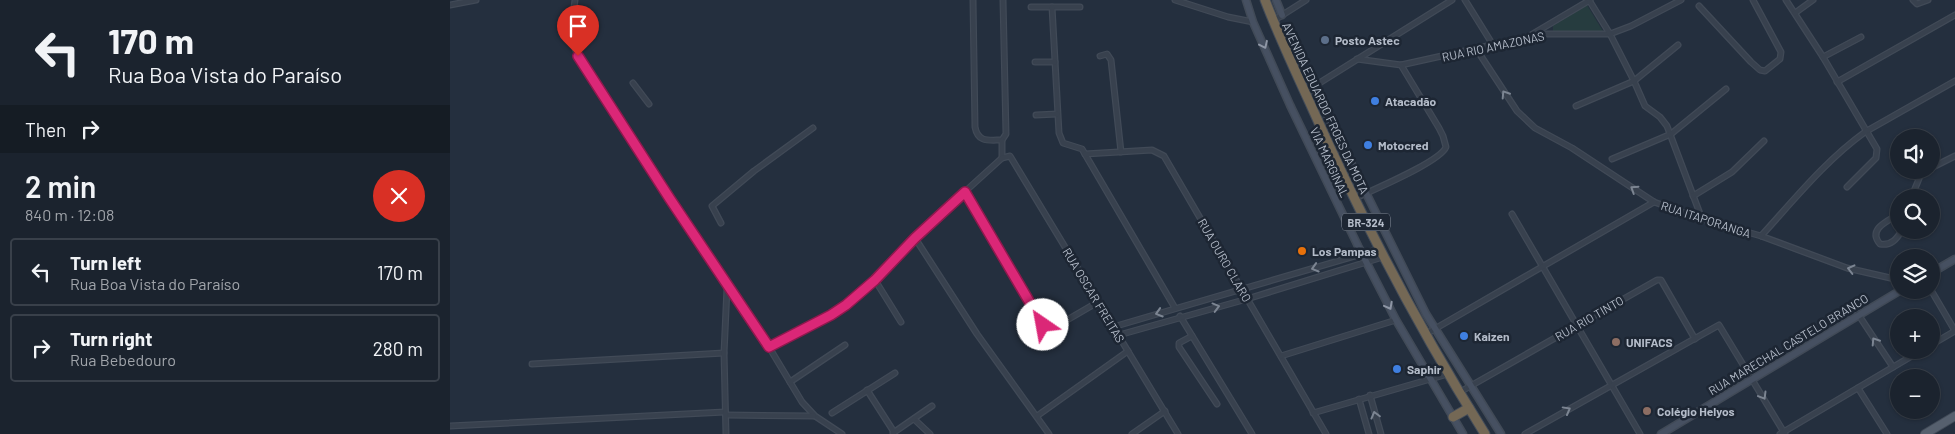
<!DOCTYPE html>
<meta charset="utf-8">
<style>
:root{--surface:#1b232e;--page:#282f3a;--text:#f1f3f6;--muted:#a0a4aa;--line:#39404a}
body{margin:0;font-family:Barlow,sans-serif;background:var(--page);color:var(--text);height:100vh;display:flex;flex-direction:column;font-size:19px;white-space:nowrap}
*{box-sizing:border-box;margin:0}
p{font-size:16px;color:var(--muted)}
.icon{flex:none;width:28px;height:28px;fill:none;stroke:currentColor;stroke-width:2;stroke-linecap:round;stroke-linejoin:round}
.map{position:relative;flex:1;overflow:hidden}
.panel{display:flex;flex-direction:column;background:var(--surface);width:450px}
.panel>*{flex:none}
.guide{background:#1b232e;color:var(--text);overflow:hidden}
.controls{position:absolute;left:1440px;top:129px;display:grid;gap:10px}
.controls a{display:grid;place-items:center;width:50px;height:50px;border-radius:50%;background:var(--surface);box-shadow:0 1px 4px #0004,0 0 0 1px var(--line);font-size:25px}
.pin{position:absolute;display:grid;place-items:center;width:42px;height:42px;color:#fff;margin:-51px -21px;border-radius:50% 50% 50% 0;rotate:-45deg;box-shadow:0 0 5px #0007}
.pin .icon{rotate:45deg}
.me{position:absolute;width:55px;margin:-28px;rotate:327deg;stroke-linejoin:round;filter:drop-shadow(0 0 4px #0008)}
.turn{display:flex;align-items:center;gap:18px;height:105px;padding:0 25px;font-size:22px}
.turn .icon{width:65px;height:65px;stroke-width:2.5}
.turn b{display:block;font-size:35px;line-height:42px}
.then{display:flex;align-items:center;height:48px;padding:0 25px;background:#0003;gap:10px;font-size:19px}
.round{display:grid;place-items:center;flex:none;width:52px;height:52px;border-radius:26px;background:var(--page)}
.overview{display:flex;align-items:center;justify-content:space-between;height:85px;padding:0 25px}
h1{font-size:30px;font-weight:600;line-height:38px}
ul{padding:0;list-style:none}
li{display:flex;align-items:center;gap:15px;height:68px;margin:0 10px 8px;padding:0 15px;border:2px solid var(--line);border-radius:5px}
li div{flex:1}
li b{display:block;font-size:19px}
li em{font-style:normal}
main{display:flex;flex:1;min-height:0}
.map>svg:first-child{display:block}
.green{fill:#263c3f}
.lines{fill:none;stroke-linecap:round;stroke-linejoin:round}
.street-casing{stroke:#414a57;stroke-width:7}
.secondary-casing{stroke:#414a57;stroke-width:9}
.primary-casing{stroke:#414a57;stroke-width:10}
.highway-casing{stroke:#434c59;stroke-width:11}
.street{stroke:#38414e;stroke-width:4.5}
.secondary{stroke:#465061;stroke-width:6}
.primary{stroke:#56606e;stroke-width:8}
.highway{stroke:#746855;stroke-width:9}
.oneway{stroke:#8e96a5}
.oneway2{stroke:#7c8592}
.route-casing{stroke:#8e194d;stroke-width:12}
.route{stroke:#db2777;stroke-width:9}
.service-dot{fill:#5c6f8a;stroke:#1d2633;stroke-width:2}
.shop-dot{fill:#3f7fe0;stroke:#1d2633;stroke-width:2}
.food-dot{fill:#e8710a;stroke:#1d2633;stroke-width:2}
.education-dot{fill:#8d6e63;stroke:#1d2633;stroke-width:2}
.labels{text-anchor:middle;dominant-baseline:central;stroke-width:5;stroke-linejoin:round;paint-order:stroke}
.shield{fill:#1d2633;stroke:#878f9c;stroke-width:1}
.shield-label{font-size:11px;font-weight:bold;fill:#b4bcc9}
.poi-label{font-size:12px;font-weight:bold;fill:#b4bcc9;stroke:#1d2633;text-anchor:start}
.street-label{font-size:12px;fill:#b4bcc9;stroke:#1d2633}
</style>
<main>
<section class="panel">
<div class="guide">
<div class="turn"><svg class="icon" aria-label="left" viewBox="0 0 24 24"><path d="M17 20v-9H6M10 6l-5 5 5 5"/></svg><div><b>170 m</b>Rua Boa Vista do Paraíso</div></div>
<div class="then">Then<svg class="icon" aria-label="right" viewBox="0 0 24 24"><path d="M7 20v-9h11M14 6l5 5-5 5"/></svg></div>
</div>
<div class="overview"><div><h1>2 min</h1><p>840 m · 12:08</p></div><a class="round" style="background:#d93025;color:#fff"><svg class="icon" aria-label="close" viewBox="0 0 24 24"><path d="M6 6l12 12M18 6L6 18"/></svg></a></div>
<ul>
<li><svg class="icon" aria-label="left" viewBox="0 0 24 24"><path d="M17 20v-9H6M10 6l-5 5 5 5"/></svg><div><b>Turn left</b><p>Rua Boa Vista do Paraíso</p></div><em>170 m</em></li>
<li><svg class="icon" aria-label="right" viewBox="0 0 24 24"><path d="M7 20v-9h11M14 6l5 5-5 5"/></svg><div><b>Turn right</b><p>Rua Bebedouro</p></div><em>280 m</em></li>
</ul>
</section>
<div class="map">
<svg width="1505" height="434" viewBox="0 0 1505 434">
<rect width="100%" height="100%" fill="#242f3e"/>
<polygon class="green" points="1137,5 1154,33 1103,31 1103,26"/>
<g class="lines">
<g class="street-casing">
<g id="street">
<path d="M125 0C122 23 119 41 131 63L319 347 352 402 365 416 392 434"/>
<path d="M523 0 525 127C528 143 539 140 552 140L556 134 553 0"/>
<polyline points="725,0 778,17 803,22"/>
<polyline points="1015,0 1043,45"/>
<polyline points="1336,0 1373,57 1427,149 1426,158 1397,187"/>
<polyline points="1463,0 1467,4 1478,0"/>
<polyline points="0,5 26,0"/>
<polyline points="1249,6 1301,62 1310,70 1315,71 1330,59 1331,52 1303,0"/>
<polyline points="581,7 630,7"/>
<polyline points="602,7 609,133 613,143 632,149 725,308"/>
<polyline points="1345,13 1363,0"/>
<polyline points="823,21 856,0"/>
<polyline points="1081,35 1140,0"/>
<polyline points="1228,45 1184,81 1195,106 1210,117 1217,126 1252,219"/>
<polyline points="1027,50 1067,111 1085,128 1122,148 1204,202 1252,219 1311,236 1397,268 1449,280"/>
<polyline points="650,56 657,54 661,60 671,152"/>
<polyline points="1373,57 1411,37"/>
<polyline points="907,59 951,65 1091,34 1160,34 1181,26 1231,0"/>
<polyline points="585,62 605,62"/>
<polyline points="1387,82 1505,15"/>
<polyline points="183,83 199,104"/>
<polyline points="855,92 1002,0"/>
<polyline points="1126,106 1184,81 1160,34 1139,0"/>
<polyline points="586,115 607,114"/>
<polyline points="552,140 552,158"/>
<polyline points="635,154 702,150 714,156 876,434"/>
<polyline points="1162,159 1221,134 1276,89"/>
<polyline points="1481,168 1505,156"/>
<polyline points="515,192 593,325 599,327 605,327 648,302"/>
<polyline points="1243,196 1282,172 1314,141"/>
<polyline points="1461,198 1471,174 1478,170"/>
<path d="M904 199C922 190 990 162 996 147L993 136 989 128 951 65"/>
<polyline points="1062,214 1190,434"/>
<path d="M1449 214C1438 221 1417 229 1430 244 1441 246 1447 239 1452 230"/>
<polyline points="271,223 262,206 304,171 363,128"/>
<path d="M1311 236C1344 200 1375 161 1415 132L1505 81"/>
<polyline points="465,238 527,334 599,434"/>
<polyline points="425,280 451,322"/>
<polyline points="1481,290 1505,331"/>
<polyline points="1408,314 1443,367"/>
<polyline points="730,316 802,434"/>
<polyline points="663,327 929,249"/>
<polyline points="976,334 1204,202"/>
<polyline points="669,335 797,299 933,257"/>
<polyline points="742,336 729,343 729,347 767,404"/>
<polyline points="1481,345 1505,331"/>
<polyline points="319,347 381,315 396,305 425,280 487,217 552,158 560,156 728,434"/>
<polyline points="831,356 946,320"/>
<polyline points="82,364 274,353"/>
<polyline points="340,382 395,345"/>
<polyline points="1408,388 1437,434"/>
<polyline points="417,390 444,432"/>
<polyline points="1010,392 1207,280 1211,280 1245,339"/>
<polyline points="920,395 931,434"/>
<polyline points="909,399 919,434"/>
<polyline points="382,413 445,373"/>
<polyline points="863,413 998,374"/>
<polyline points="276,415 364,416"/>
<polyline points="587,416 678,351"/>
<polyline points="464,419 480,434"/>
<polyline points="0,426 275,412"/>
<polyline points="443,433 482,406"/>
<polyline points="276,434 274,353 277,288"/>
<polyline points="682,434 715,411"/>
<polyline points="1075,434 1269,325 1335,434"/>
<polyline points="1330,434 1472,350"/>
</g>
</g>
<g class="secondary-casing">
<g id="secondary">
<polyline points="796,0 803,22 840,105 908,246 946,320 1013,434"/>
<polyline points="826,0 832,15"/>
<polyline points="863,86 976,314 1051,434"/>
<polyline points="1481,273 1505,259"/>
<polyline points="1211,434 1451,290"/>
</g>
</g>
<g class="primary-casing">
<polyline id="primary" points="1475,434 1505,416"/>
</g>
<g class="highway-casing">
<g id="highway">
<path d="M815 0C828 34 844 68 859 101 910 216 968 327 1035 434"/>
<polyline points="1003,417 1019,408"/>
</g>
</g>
<use href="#street" class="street"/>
<use href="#secondary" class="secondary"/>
<use href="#primary" class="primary"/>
<use href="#highway" class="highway"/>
</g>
<defs><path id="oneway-chevron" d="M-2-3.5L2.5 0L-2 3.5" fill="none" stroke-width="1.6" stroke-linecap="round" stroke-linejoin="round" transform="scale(1.25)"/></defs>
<g class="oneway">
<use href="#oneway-chevron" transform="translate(814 45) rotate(65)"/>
<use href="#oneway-chevron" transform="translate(939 306) rotate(62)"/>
</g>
<g class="oneway2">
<use href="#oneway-chevron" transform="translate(1055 94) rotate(-123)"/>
<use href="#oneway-chevron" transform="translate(1184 189) rotate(-147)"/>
<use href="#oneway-chevron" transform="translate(865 268) rotate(163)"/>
<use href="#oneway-chevron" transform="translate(1401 269) rotate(-166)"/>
<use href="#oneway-chevron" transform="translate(766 307) rotate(-15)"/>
<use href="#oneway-chevron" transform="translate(709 313) rotate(163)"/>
<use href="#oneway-chevron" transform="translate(1425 341) rotate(-123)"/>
<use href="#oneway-chevron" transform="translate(1313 396) rotate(59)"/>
<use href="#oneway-chevron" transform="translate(1117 410) rotate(-29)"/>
<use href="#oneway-chevron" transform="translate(925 415) rotate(-105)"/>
</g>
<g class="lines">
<g class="route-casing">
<polyline id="route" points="128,56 220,199 319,347 381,315 396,305 425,280 465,238 515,192 593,325"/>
</g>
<use href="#route" class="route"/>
</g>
<circle class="service-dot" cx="875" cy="40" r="5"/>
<g class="shop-dot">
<circle cx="925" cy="101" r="5"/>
<circle cx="918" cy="145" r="5"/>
<circle cx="1014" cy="336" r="5"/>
<circle cx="947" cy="369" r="5"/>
</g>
<circle class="food-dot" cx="852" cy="251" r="5"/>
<g class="education-dot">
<circle cx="1166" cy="342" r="5"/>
<circle cx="1197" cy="411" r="5"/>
</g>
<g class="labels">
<rect class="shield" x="892" y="213.5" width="48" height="17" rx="4"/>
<g class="shield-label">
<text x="916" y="222">BR-324</text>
</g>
<g class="poi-label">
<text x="885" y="40">Posto Astec</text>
<text x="935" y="101">Atacadão</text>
<text x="928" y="145">Motocred</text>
<text x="862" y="251">Los Pampas</text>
<text x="1024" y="336">Kaizen</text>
<text x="1176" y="342">UNIFACS</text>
<text x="957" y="369">Saphir</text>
<text x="1207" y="411">Colégio Helyos</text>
</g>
<g class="street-label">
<text transform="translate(1043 46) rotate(-12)">RUA RIO AMAZONAS</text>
<text transform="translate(876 108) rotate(65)">AVENIDA EDUARDO FROES DA MOTA</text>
<text transform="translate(880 162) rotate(65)">VIA MARGINAL</text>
<text transform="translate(1256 219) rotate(18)">RUA ITAPORANGA</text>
<text transform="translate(775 260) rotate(60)">RUA OURO CLARO</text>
<text transform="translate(644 295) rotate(59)">RUA OSCAR FREITAS</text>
<text transform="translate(1139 318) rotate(-30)">RUA RIO TINTO</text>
<text transform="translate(1338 344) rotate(-31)">RUA MARECHAL CASTELO BRANCO</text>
</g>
</g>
</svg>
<div class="controls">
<a><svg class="icon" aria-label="sound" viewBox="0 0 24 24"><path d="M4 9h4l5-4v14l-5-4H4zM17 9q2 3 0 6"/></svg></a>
<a><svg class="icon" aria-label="search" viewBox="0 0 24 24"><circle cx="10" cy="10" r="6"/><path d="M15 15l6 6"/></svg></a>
<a><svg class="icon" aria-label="layers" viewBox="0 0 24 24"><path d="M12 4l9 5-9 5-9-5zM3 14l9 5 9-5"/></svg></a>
<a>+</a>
<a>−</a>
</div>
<div class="pin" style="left:128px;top:56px;background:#d93025"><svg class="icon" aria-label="arrive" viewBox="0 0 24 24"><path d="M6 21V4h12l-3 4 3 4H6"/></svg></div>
<svg class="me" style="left:593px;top:325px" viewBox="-20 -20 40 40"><circle r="19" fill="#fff"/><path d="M0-13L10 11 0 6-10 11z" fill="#db2777"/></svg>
</div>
</main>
